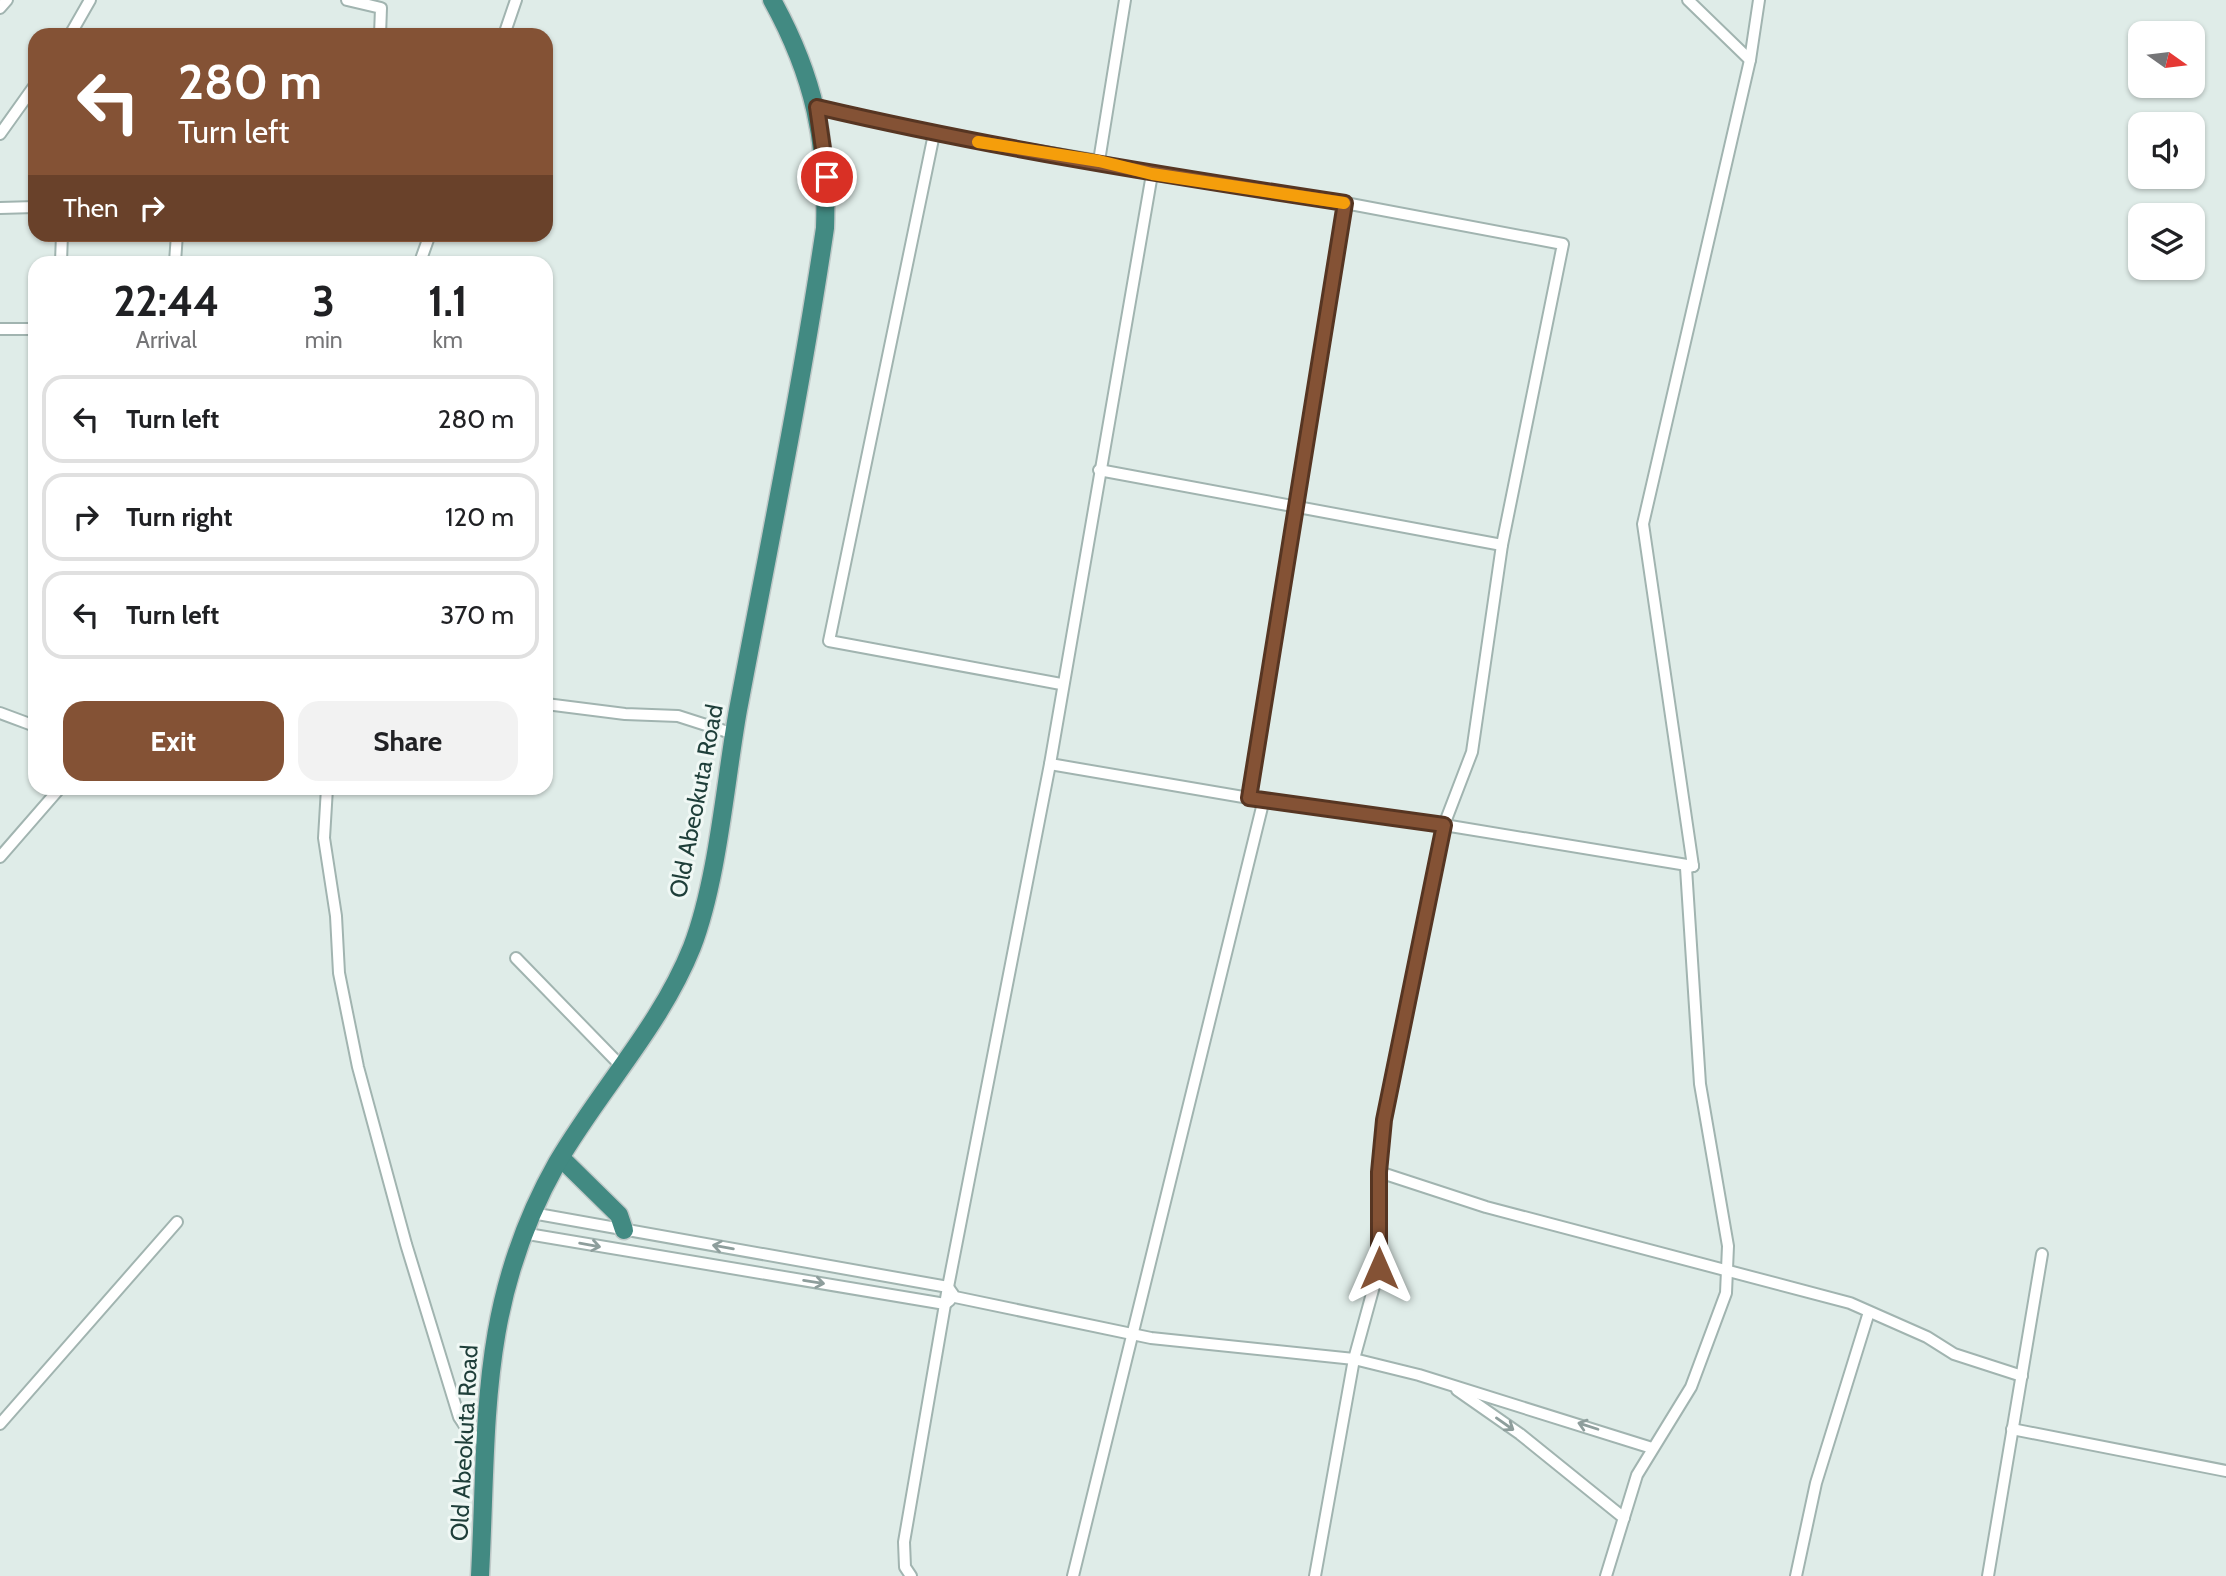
<!DOCTYPE html>
<style>
:root{--surface:#fff;--page:#f2f2f2;--text:#202124;--muted:#757577;--line:#e0e0e0;--accent:#845235}
body{margin:0;font-family:Cabin,sans-serif;background:var(--page);color:var(--text);height:100vh;display:flex;flex-direction:column;font-size:26px;white-space:nowrap}
*{box-sizing:border-box;margin:0}
p{font-size:23px;color:var(--muted)}
.icon{flex:none;width:38px;height:38px;fill:none;stroke:currentColor;stroke-width:2;stroke-linecap:round;stroke-linejoin:round}
.map{position:relative;flex:1;overflow:hidden}
.sheet{position:absolute;left:28px;top:256px;width:525px;height:539px;display:flex;flex-direction:column;background:var(--surface);border-radius:21px;box-shadow:0 2px 5px #0004}
.sheet>*{flex:none}
.guide{position:absolute;left:28px;top:28px;width:525px;height:214px;border-radius:21px;box-shadow:0 2px 5px #0004;background:#845235;color:#fff;overflow:hidden}
.needle{width:46px;rotate:104deg}
.fabs{position:absolute;left:2128px;top:21px;display:grid;gap:14px}
.fabs a{display:grid;place-items:center;width:77px;height:77px;border-radius:14px;background:var(--surface);box-shadow:0 2px 5px #0004;font-size:35px}
.pin{position:absolute;display:grid;place-items:center;width:60px;height:60px;color:#fff;margin:-30px;border:4px solid #fff;border-radius:50%;box-shadow:0 2px 7px #0007}
.me{position:absolute;width:77px;margin:-38px;rotate:0deg;stroke-linejoin:round;filter:drop-shadow(0 0 5px #0008)}
.turn{display:flex;align-items:center;gap:24px;height:147px;padding:0 35px;font-size:32px}
.turn .icon{width:91px;height:91px;stroke-width:2.5}
.turn b{display:block;font-size:49px;line-height:60px}
.then{display:flex;align-items:center;height:66px;padding:0 35px;background:#0003;gap:14px;font-size:26px}
.eta{display:flex;justify-content:space-evenly;align-items:center;height:119px;text-align:center}
.eta b{font-size:42px;font-weight:700;line-height:49px}
.primary-button{display:flex;gap:14px;margin-top:auto;padding:14px 35px}
.primary-button a{flex:1;height:80px;border-radius:21px;background:var(--accent);color:#fff;font-size:28px;font-weight:700;line-height:80px;text-align:center}
.primary-button a+a{background:var(--page);color:var(--text)}
ul{padding:0;list-style:none}
li{display:flex;align-items:center;gap:21px;height:88px;margin:0 14px 10px;padding:0 21px;border:4px solid var(--line);border-radius:21px}
li div{flex:1}
li b{display:block;font-size:26px}
li em{font-style:normal}
.map>svg:first-child{display:block}
.lines{fill:none;stroke-linecap:round;stroke-linejoin:round}
.minor-casing{stroke:#a1b4b0;stroke-width:14}
.trunk-casing{stroke:#c0c9c8;stroke-width:21}
.minor{stroke:#fff;stroke-width:10}
.trunk{stroke:#428a82;stroke-width:18}
.oneway{stroke:#8e9e9c}
.route-casing{stroke:#563522;stroke-width:18}
.route{stroke:#845235;stroke-width:12}
.slow{stroke:#f59e0b;stroke-width:12}
.labels{text-anchor:middle;dominant-baseline:central;stroke-width:6;stroke-linejoin:round;paint-order:stroke}
.street-label{font-size:24px;fill:#1e3e39;stroke:#f0f8f5}
</style>
<div class="map">
<svg width="2226" height="1576" viewBox="0 0 2226 1576">
<rect width="100%" height="100%" fill="#dfece8"/>
<g class="lines">
<g class="minor-casing">
<g id="minor">
<polyline points="347,0 381,8 380,35"/>
<polyline points="1688,0 1750,60"/>
<polyline points="0,8 7,0"/>
<polyline points="70,35 90,0"/>
<polyline points="504,35 516,0"/>
<polyline points="817,107 934,134 1099,161 1152,174 1345,203 1563,244 1502,545 1472,752 1444,825 1384,1120 1379,1172 1379,1268 1354,1359 1315,1576"/>
<polyline points="0,134 35,85"/>
<polyline points="934,134 829,641 1061,684"/>
<polyline points="1099,161 1125,0"/>
<polyline points="0,208 35,207"/>
<polyline points="61,262 62,234"/>
<polyline points="175,262 177,234"/>
<polyline points="420,262 430,234"/>
<polyline points="0,329 35,329"/>
<polyline points="1099,470 1502,545"/>
<polyline points="546,704 625,714 678,716 734,734"/>
<polyline points="0,713 35,726"/>
<polyline points="1050,764 1249,798 1444,825 1693,866"/>
<polyline points="327,788 324,838 336,916 339,973 358,1067 406,1244 459,1417 469,1432 485,1444"/>
<polyline points="1249,798 1345,203"/>
<polyline points="0,857 60,788"/>
<polyline points="1693,866 1643,524 1750,60 1759,0"/>
<polyline points="516,958 623,1068"/>
<polyline points="1379,1172 1486,1207 1850,1303 1927,1337 1954,1354 2022,1376"/>
<polyline points="532,1213 948,1287 955,1297 1151,1338 1354,1359 1419,1375 1652,1448"/>
<polyline points="522,1233 945,1304 950,1300"/>
<polyline points="1457,1390 1520,1434 1624,1518"/>
<polyline points="0,1424 177,1222"/>
<polyline points="2012,1429 2226,1471"/>
<polyline points="911,1576 905,1567 904,1542 948,1287 1050,764 1152,174"/>
<polyline points="1073,1576 1264,799"/>
<polyline points="1606,1576 1637,1475 1691,1387 1726,1293 1728,1246 1700,1084 1686,868 1693,866"/>
<polyline points="1796,1576 1816,1483 1869,1312"/>
<polyline points="1988,1576 2042,1254"/>
</g>
</g>
<g class="trunk-casing">
<g id="trunk">
<polyline points="561,1158 619,1215 624,1230"/>
<path d="M480 1576C488 1422 478 1303 557 1163 600 1089 660 1027 692 947 718 879 725 783 738 710 768 550 801 390 825 228 828 142 814 76 772 0"/>
</g>
</g>
<use href="#minor" class="minor"/>
<use href="#trunk" class="trunk"/>
</g>
<defs><path id="oneway-shaft" d="M-6 0H5M1.5-3L5.5 0L1.5 3" fill="none" stroke-width="1.6" stroke-linecap="round" stroke-linejoin="round" transform="scale(1.75)"/></defs>
<g class="oneway">
<use href="#oneway-shaft" transform="translate(590 1245) rotate(10)"/>
<use href="#oneway-shaft" transform="translate(723 1247) rotate(-170)"/>
<use href="#oneway-shaft" transform="translate(814 1282) rotate(9)"/>
<use href="#oneway-shaft" transform="translate(1505 1424) rotate(35)"/>
<use href="#oneway-shaft" transform="translate(1588 1426) rotate(-162)"/>
</g>
<g class="lines">
<g class="route-casing">
<path id="route" d="M827 177 817 107C992 148 1168 176 1345 203L1249 798 1444 825 1384 1120 1379 1172V1268"/>
</g>
<use href="#route" class="route"/>
<polyline class="slow" points="978,142 1099,161 1152,174 1344,203"/>
</g>
<g class="labels">
<g class="street-label">
<text transform="translate(696 801) rotate(-79)">Old Abeokuta Road</text>
<text transform="translate(464 1443) rotate(-87)">Old Abeokuta Road</text>
</g>
</g>
</svg>
<div class="fabs">
<a><svg class="needle" viewBox="-14 -14 28 28"><path d="M0-13l5 13h-10z" fill="#e53935"/><path d="M0 13l5-13h-10z" fill="#757577"/></svg></a>
<a><svg class="icon" aria-label="sound" viewBox="0 0 24 24"><path d="M4 9h4l5-4v14l-5-4H4zM17 9q2 3 0 6"/></svg></a>
<a><svg class="icon" aria-label="layers" viewBox="0 0 24 24"><path d="M12 4l9 5-9 5-9-5zM3 14l9 5 9-5"/></svg></a>
</div>
<div class="pin" style="left:827px;top:177px;background:#d93025"><svg class="icon" aria-label="arrive" viewBox="0 0 24 24"><path d="M6 21V4h12l-3 4 3 4H6"/></svg></div>
<svg class="me" style="left:1379px;top:1268px" viewBox="-20 -20 40 40"><path d="M0-17L14 15 0 8-14 15z" fill="#845235" stroke="#fff" stroke-width="4"/></svg>
<div class="guide">
<div class="turn"><svg class="icon" aria-label="left" viewBox="0 0 24 24"><path d="M17 20v-9H6M10 6l-5 5 5 5"/></svg><div><b>280 m</b>Turn left</div></div>
<div class="then">Then<svg class="icon" aria-label="right" viewBox="0 0 24 24"><path d="M7 20v-9h11M14 6l5 5-5 5"/></svg></div>
</div>
<section class="sheet">
<div class="eta">
<div><b>22:44</b><p>Arrival</p></div>
<div><b>3</b><p>min</p></div>
<div><b>1.1</b><p>km</p></div>
</div>
<ul>
<li><svg class="icon" aria-label="left" viewBox="0 0 24 24"><path d="M17 20v-9H6M10 6l-5 5 5 5"/></svg><div><b>Turn left</b></div><em>280 m</em></li>
<li><svg class="icon" aria-label="right" viewBox="0 0 24 24"><path d="M7 20v-9h11M14 6l5 5-5 5"/></svg><div><b>Turn right</b></div><em>120 m</em></li>
<li><svg class="icon" aria-label="left" viewBox="0 0 24 24"><path d="M17 20v-9H6M10 6l-5 5 5 5"/></svg><div><b>Turn left</b></div><em>370 m</em></li>
</ul>
<div class="primary-button"><a>Exit</a><a>Share</a></div>
</section>
</div>
